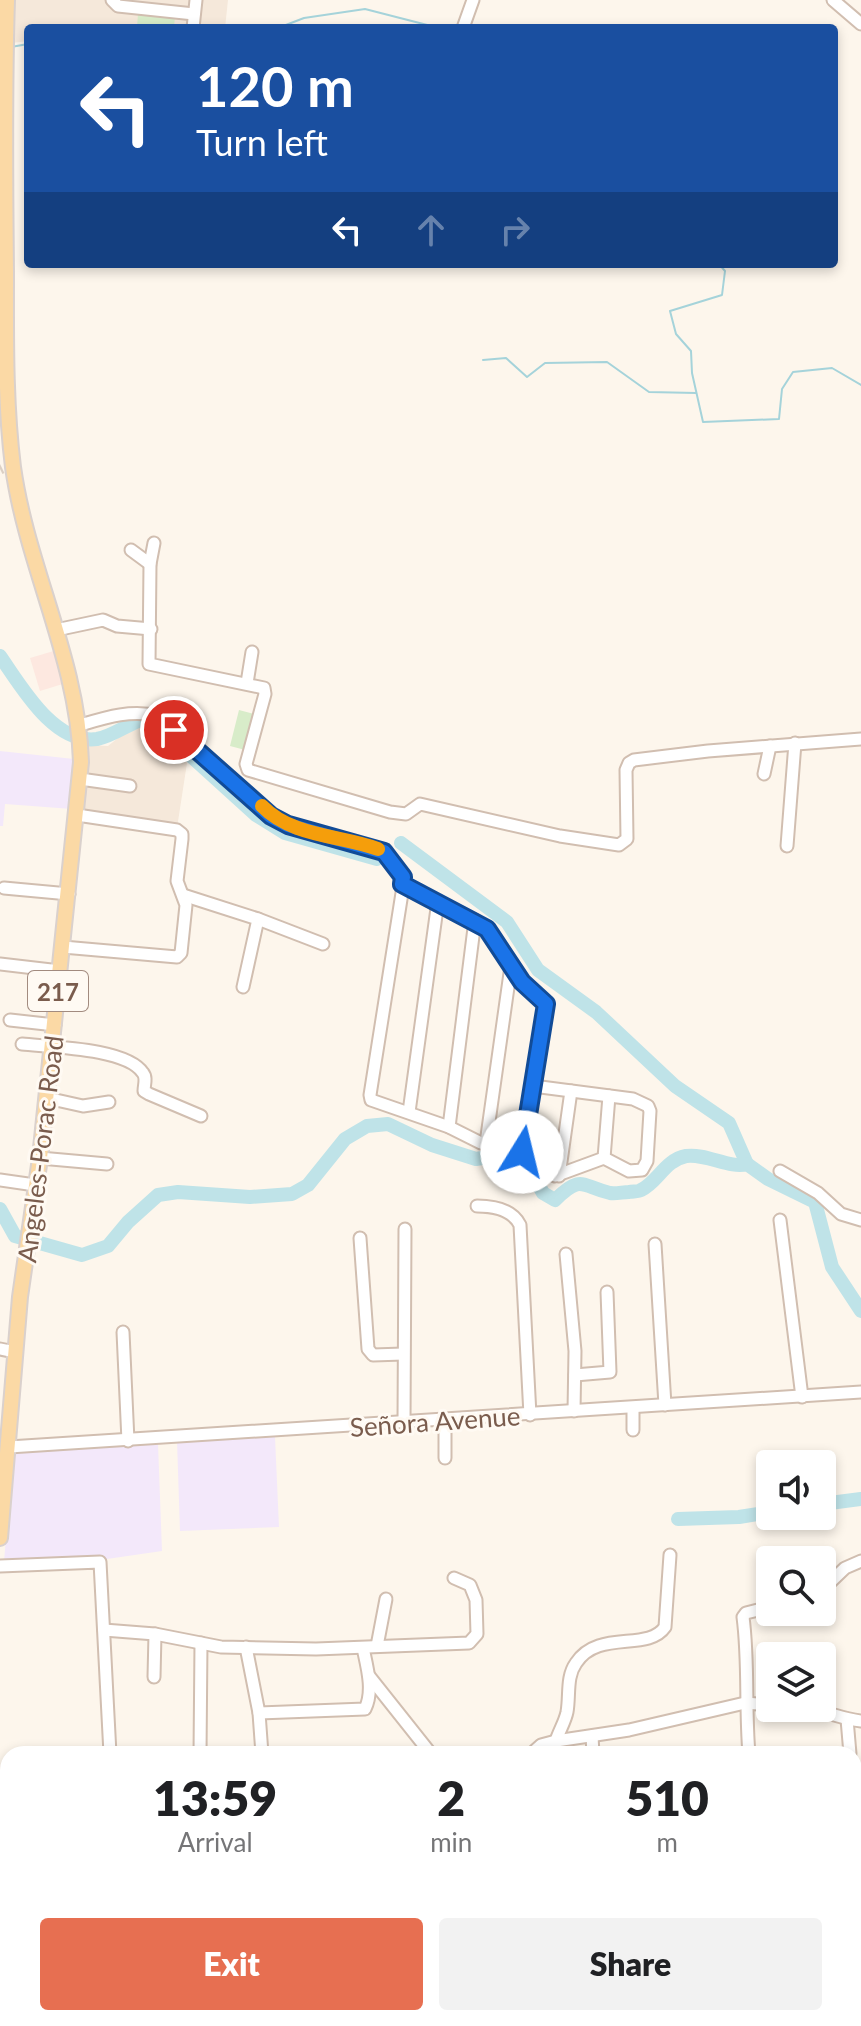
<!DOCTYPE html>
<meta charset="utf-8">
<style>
:root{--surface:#fff;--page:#f2f2f2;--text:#202124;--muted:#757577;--accent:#e76f51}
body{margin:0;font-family:Lato,sans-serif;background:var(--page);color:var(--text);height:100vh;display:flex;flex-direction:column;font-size:30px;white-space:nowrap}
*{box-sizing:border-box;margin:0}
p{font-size:26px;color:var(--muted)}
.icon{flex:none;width:44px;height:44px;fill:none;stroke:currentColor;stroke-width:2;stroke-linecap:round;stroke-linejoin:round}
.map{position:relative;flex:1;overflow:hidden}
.side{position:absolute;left:0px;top:1746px;width:862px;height:280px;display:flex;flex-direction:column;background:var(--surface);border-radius:24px 24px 0 0;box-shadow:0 4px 12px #0003}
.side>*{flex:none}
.banner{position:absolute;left:24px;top:24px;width:814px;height:244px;border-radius:8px;box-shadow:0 4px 12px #0003;background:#1a4fa0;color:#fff;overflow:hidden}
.fabs{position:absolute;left:756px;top:1450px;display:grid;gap:16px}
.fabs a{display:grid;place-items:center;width:80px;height:80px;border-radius:8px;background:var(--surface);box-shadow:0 4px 12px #0003;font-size:40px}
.pin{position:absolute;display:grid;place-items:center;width:68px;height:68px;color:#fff;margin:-34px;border:4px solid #fff;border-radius:50%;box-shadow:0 2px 8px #0007}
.me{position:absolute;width:88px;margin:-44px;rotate:9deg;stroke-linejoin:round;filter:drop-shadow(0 0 6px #0008)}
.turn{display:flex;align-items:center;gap:28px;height:168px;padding:0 40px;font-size:36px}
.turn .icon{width:104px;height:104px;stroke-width:2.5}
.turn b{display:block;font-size:56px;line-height:68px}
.lanes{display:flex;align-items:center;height:76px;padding:0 40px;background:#0003;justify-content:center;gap:40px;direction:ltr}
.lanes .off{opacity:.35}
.eta{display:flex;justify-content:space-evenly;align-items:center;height:136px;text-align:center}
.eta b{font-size:48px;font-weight:800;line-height:56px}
.button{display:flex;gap:16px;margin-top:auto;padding:16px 40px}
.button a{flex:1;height:92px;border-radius:8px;background:var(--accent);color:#fff;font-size:32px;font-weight:800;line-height:92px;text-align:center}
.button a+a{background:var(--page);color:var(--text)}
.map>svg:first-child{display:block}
.residential{fill:#f5e8da}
.commercial{fill:#fde8e0}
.education{fill:#f3e8fa}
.green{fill:#d8ecc9}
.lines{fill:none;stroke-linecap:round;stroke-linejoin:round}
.stream{stroke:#a5d3da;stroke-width:2}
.river{stroke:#bfe3e8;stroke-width:14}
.minor-tunnel{stroke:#dcd0c4;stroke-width:11;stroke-dasharray:11 5.5;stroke-linecap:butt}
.minor-casing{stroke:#d1beb0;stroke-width:15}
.major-casing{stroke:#dad1cd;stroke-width:18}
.minor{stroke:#fff;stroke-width:11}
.major{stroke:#fbd9a5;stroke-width:14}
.route-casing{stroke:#114b97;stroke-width:20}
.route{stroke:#1a73e8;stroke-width:14}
.slow{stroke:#f59e0b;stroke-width:14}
.labels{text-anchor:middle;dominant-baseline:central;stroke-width:6;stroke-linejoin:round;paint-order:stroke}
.shield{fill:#fffaf3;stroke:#a28b7f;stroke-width:2}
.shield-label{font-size:24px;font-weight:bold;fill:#7a5c4d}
.street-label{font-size:26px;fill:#7a5c4d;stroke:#fffaf3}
</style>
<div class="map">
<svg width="861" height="2026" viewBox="0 0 861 2026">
<rect width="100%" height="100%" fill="#fdf6ec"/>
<g class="residential">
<polygon points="14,0 228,0 225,28 28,28 28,41 12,43"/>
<polygon points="145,723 161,732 187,763 177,828 81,815 86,745 108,746 132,727"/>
</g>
<polygon class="commercial" points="57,650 66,683 40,691 30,658"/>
<g class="education">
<polygon points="0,751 74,759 72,809 5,804 3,826 0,826"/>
<polygon points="275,1437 279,1527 180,1531 177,1441"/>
<polygon points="158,1444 162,1551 100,1560 4,1562 13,1451"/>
</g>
<g class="green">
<polygon points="138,13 175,16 174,28 137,28"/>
<polygon points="239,710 258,715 249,751 230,746"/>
</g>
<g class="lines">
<g class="stream">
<polyline points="278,28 304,18 365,9 439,28"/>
<polyline points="11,47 28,44"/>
<polyline points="719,264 725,271 722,295 670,311 676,334 691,351 692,373 703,422 779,419 782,389 793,372 832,368 861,385"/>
<polyline points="483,360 506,358 527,377 545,363 607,362 649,392 696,393"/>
</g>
<g class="river">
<path d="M0 656C21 686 54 745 97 739 113 736 128 724 143 719L160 728 256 815 285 833 377 859"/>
<polyline points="401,843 507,922 538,970 596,1012 675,1086 729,1123 747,1164"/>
<path d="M0 1209 15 1236 82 1255 108 1246 128 1222 158 1195 178 1192 250 1197 292 1194 308 1185 345 1139 367 1126 388 1124 432 1145 476 1159 494 1156 511 1157 527 1164 543 1193 555 1200C582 1173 582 1187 610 1193 616 1194 623 1192 629 1192 633 1191 638 1192 641 1190 657 1183 665 1160 686 1156 706 1153 730 1169 747 1164L768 1179 815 1202 832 1267 861 1311"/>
<polyline points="822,1504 861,1499"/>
<polyline points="678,1519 739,1517 770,1512"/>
</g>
<polyline class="minor-tunnel" points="0,469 2,468"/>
<g class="minor-casing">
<g id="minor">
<polyline points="112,0 118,6 194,14"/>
<polyline points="833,0 861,24"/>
<polyline points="193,28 196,0"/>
<polyline points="463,28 473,0"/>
<polyline points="154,543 150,564 149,664 264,688 265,694 246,764 248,770 390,812 406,814 420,804 560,836 619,845 627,839 626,770 629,763 634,760 708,751 861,739"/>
<polyline points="131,550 150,564"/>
<polyline points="56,630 103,620 117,626 151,629"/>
<polyline points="247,683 252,652"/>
<path d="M77 726C104 718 130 709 158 716L271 816 288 825 384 852C397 866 403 874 402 893L370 1095 371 1100 449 1127 481 1143 516 1149 527 1154 543 1171 555 1176 604 1158 629 1171 642 1170 647 1161 650 1111 648 1106 633 1099 533 1086"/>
<polyline points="764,774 770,746"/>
<polyline points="80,779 130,786"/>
<polyline points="787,846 795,743"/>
<polyline points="402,884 475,920 487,929 522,982 546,1004 522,1152"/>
<polyline points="4,888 69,894"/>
<polyline points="183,895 258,919 243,987"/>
<polyline points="258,919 323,944"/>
<polyline points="63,947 177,957 181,953 186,905 177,881 182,839 182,834 177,830 77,815"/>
<polyline points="0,964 60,971"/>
<polyline points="10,1020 55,1025"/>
<path d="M22 1044C50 1047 127 1048 143 1073 147 1078 144 1085 144 1091L149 1094 201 1116"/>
<polyline points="47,1098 83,1106 109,1102"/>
<polyline points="409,1112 438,901"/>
<polyline points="449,1127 475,920"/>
<polyline points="486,1143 511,966"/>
<polyline points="40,1158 107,1164"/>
<polyline points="604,1158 609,1096"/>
<polyline points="780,1171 818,1193 841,1214 861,1220"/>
<polyline points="559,1176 571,1091"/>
<polyline points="0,1180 35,1185"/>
<path d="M477 1206C494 1206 512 1209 520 1225L530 1415"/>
<polyline points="780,1220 802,1397"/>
<polyline points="360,1238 368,1349 373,1355 403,1354"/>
<polyline points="655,1244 665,1405"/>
<polyline points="566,1254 575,1351 574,1411"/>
<polyline points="123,1332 128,1441"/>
<polyline points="0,1349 15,1352"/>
<polyline points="575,1375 610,1372 607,1292"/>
<polyline points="633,1408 633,1430"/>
<polyline points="445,1419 445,1458"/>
<polyline points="404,1423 405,1229"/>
<polyline points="9,1447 861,1392"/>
<polyline points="0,1566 100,1562 110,1754"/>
<polyline points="822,1590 845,1568 861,1561"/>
<polyline points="104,1630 155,1634 221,1647 316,1649 469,1643 477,1634 476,1600 470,1585 454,1578"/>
<polyline points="377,1646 386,1599"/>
<polyline points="246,1647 259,1713 262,1754"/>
<polyline points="369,1676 431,1754"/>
<polyline points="154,1677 155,1634"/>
<path d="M803 1708C824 1710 841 1719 861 1721"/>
<path d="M259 1713 365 1709C374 1691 367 1667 363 1648"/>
<polyline points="847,1719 850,1754"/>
<polyline points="592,1736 593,1754"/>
<path d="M556 1741C559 1731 565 1722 567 1712 570 1695 566 1677 576 1663 598 1629 648 1652 665 1627L670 1555"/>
<polyline points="200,1754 201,1643"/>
<polyline points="531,1754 541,1745 556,1741 629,1730 745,1703 770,1705"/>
<path d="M749 1754C745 1708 749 1662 743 1617L746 1613 770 1607"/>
<polyline points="854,1811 861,1811"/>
<polyline points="59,2026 60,2018"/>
<polyline points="208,2026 209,2018"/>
</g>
</g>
<g class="major-casing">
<path id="major" d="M0 1538 20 1297 40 1158 81 762C78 660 27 567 13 467 5 403 6 337 6 273 5 182 4 91 7 0"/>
</g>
<use href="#minor" class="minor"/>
<use href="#major" class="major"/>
</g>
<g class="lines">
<g class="route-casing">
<polyline id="route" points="174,730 271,816 288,825 384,852 403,877 402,884 487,929 522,982 546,1004 522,1152"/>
</g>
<use href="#route" class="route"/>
<path class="slow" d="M262 806C292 837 340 835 378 849"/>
</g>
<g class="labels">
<rect class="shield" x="28" y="971" width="60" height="40" rx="6"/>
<g class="shield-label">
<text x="58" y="991">217</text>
</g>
<g class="street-label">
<text transform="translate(40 1149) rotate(-83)">Angeles-Porac Road</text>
<text transform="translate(435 1421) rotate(-4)">Señora Avenue</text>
</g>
</g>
</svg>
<div class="fabs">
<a><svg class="icon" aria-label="sound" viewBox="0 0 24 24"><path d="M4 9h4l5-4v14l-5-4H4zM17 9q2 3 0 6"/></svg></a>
<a><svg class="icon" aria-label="search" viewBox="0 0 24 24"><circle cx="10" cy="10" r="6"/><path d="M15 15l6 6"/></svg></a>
<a><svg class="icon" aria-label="layers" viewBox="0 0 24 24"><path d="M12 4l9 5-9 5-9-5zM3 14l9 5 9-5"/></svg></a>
</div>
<div class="pin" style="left:174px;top:730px;background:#d93025"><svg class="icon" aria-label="arrive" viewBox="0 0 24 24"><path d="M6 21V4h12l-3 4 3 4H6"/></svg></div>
<svg class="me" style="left:522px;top:1152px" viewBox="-20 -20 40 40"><circle r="19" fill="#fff"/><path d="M0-13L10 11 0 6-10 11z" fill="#1a73e8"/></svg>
<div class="banner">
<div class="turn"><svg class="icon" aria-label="left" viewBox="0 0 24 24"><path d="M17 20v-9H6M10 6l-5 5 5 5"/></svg><div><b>120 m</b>Turn left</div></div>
<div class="lanes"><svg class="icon" aria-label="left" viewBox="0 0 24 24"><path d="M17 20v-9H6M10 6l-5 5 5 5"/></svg><svg class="icon off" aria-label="ahead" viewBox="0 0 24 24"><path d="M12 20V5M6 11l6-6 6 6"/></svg><svg class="icon off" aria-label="right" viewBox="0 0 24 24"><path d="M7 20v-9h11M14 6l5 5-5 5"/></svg></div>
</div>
<section class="side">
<div class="eta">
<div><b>13:59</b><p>Arrival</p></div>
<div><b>2</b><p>min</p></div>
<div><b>510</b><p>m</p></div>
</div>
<div class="button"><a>Exit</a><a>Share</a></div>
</section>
</div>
